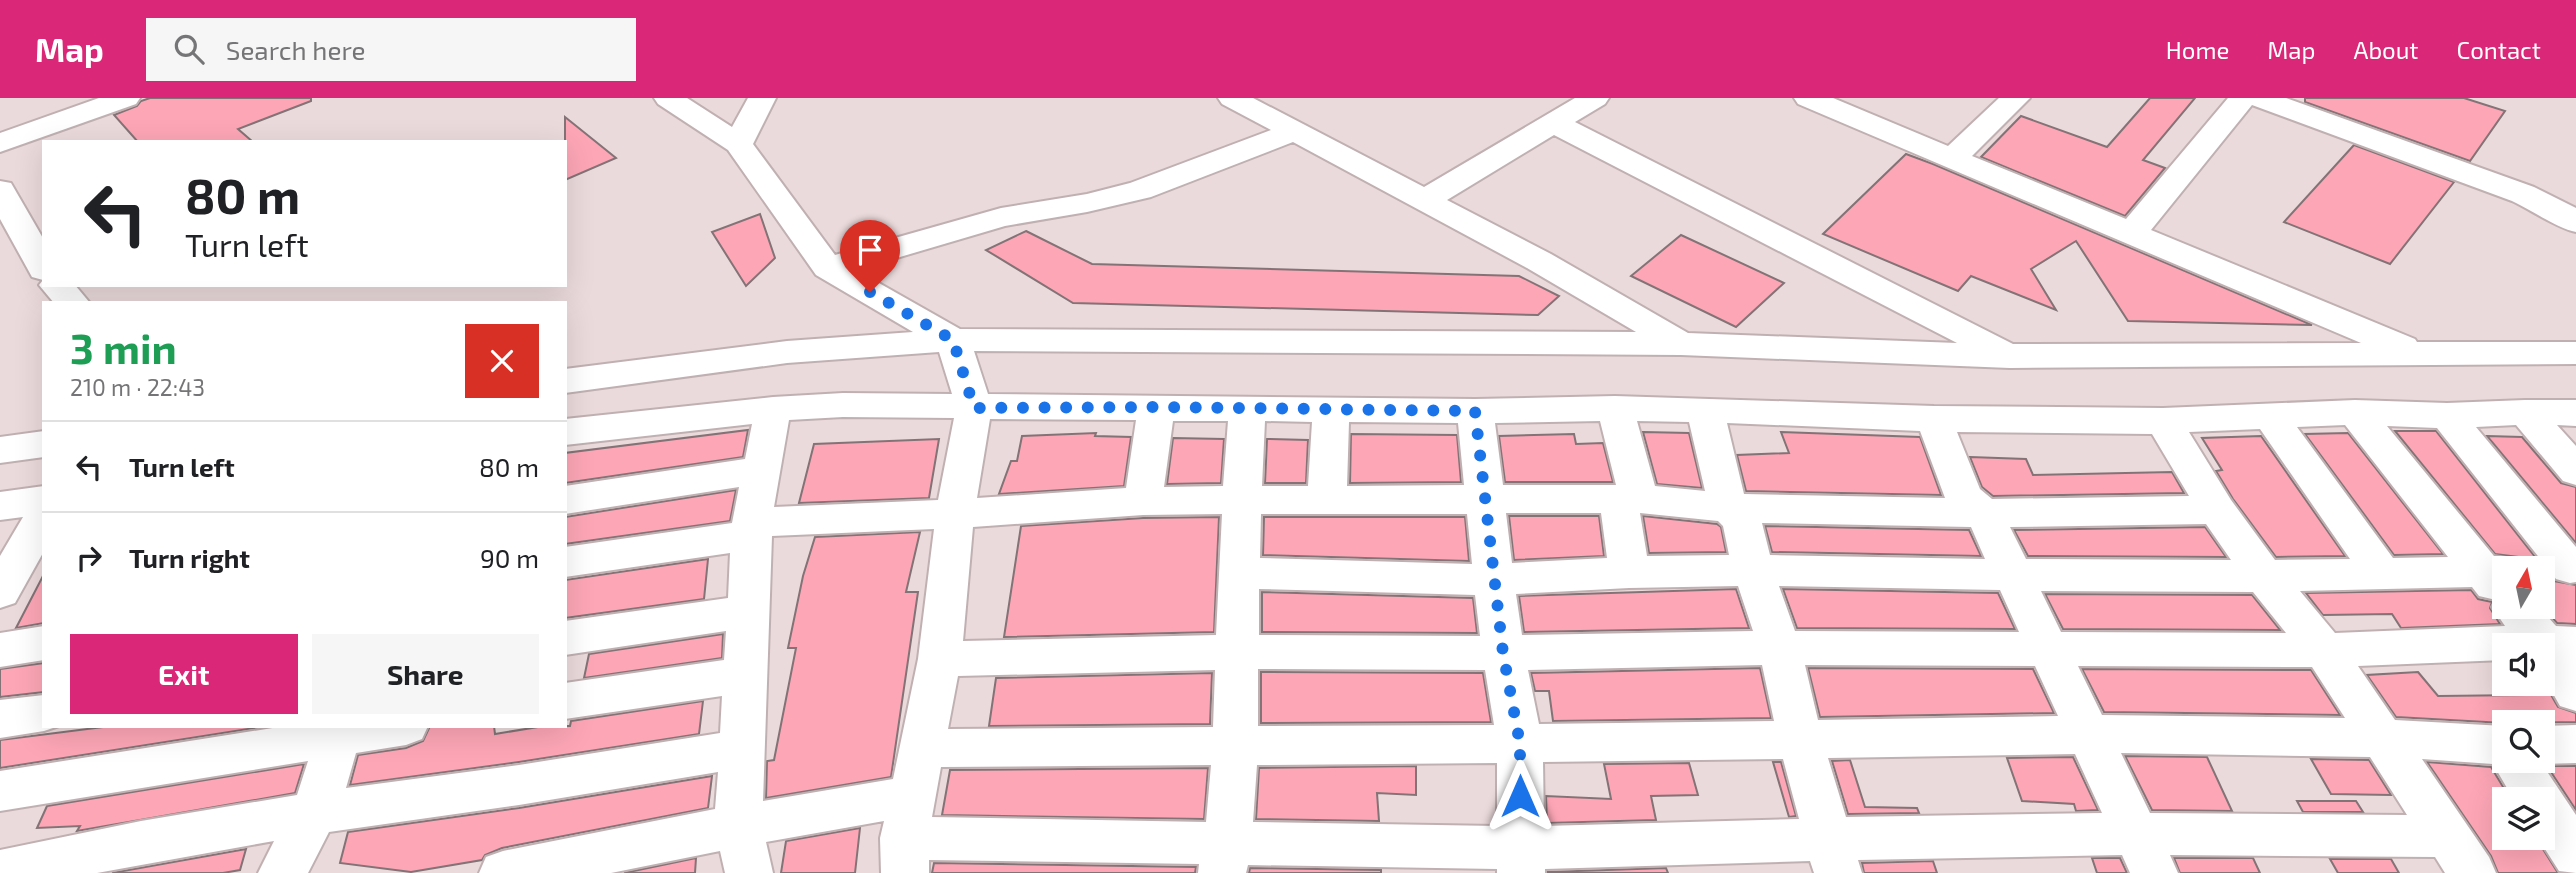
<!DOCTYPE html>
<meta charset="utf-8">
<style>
:root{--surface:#fff;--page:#f6f6f6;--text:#202124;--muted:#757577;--line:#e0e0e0;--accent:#db2777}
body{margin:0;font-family:"Exo 2",sans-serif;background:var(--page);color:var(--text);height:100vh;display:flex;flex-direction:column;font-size:26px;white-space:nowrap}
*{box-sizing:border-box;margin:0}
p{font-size:23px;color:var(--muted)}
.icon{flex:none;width:38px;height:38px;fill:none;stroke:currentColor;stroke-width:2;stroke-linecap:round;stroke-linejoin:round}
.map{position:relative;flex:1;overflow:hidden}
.drawer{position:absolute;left:42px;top:203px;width:525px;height:427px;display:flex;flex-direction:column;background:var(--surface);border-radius:0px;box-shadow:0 7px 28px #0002}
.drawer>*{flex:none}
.top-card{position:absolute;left:42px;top:42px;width:525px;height:147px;border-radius:0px;box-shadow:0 7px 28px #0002;background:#fff;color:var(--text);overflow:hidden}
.needle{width:46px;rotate:9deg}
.buttons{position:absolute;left:2492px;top:458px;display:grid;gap:14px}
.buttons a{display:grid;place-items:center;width:63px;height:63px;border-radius:0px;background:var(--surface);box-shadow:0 7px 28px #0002;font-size:35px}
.pin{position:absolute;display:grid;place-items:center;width:60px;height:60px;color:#fff;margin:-72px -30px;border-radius:50% 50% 50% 0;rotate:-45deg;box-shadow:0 0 7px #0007}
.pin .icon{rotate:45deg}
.me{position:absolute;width:77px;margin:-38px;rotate:0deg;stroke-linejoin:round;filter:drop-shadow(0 0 5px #0008)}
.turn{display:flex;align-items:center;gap:24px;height:147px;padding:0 28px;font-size:32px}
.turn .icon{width:91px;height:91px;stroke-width:2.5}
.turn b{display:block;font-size:49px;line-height:60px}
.round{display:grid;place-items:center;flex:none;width:74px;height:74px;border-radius:0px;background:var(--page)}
.summary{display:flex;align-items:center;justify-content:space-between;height:119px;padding:0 28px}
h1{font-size:42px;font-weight:700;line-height:52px;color:#1e9e55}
.action{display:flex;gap:14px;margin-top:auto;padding:14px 28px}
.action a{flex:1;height:80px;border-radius:0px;background:var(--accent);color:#fff;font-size:28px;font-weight:700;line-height:80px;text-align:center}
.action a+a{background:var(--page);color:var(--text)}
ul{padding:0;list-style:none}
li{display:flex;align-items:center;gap:21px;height:91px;padding:0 28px;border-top:2px solid var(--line)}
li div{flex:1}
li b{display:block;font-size:26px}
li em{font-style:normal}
header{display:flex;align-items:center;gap:42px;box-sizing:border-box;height:98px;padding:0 35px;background:var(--accent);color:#fff}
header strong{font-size:33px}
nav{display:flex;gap:38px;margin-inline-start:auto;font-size:24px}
.search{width:490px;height:63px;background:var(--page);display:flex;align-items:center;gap:18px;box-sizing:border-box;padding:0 24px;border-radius:0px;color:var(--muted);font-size:26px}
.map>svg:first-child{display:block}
.building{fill:#fda6b6;stroke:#837376;stroke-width:2}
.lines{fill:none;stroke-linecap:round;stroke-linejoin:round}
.minor-casing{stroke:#c1b0b2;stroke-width:4}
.minor{fill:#fff;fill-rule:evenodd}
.route{stroke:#1a73e8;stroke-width:12;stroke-dasharray:0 21.6}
</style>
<header>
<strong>Map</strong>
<div class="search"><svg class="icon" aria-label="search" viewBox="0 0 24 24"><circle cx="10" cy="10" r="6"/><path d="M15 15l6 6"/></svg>Search here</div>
<nav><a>Home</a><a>Map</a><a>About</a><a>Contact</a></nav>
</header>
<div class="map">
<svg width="2576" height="775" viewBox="0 0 2576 775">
<rect width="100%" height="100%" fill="#ebdadc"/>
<g class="building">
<polygon points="150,0 311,0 311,3 238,31 253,44 138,44 114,17 137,8 141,3"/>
<polygon points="2150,0 2195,0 2143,62 2165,70 2125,118 1981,59 2021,18 2107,49"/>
<polygon points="2305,0 2464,0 2505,13 2470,63 2305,4"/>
<polygon points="565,19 616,60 565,82"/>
<polygon points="2354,47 2454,84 2390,166 2284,124"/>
<polygon points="1906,56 1933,66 2312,227 2128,223 2076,143 2031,171 2056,212 1971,178 1958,193 1823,136"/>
<polygon points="760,116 775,160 746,188 712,134"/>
<polygon points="1026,133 1092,166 1519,178 1559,198 1538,217 1073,205 986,152"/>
<polygon points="1681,137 1784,185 1736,229 1631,178"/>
<polygon points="748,332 743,359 565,385 565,355"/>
<polygon points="2395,333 2436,333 2554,483 2576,487 2576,526 2557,525 2543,509 2543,471 2525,471 2518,459 2495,456"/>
<polygon points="1643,334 1689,335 1702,390 1657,386"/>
<polygon points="1781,334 1920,339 1941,397 1746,393 1737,357 1789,355"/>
<polygon points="1096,335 1095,338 1131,339 1124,388 999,396 1011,363 1017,363 1022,338"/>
<polygon points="2348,335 2443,456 2394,457 2305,336"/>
<polygon points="1351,336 1457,337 1461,384 1350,385"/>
<polygon points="1574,336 1576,346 1603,345 1613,384 1505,384 1499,338"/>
<polygon points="2261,338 2345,458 2276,459 2233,401 2216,373 2222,372 2202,340"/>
<polygon points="2487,338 2522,339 2561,385 2576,389 2576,445"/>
<polygon points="1173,340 1224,341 1221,385 1167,386"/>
<polygon points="939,341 929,400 799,405 814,346"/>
<polygon points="1267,341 1308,342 1306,385 1265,385"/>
<polygon points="1970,359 2026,361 2033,377 2172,374 2184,395 1993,398 1982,389"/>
<polygon points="736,392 730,423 565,446 565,419"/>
<polygon points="1509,418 1599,418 1604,458 1514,462"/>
<polygon points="1643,418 1717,426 1721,429 1726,454 1649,455"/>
<polygon points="1219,419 1214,534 1004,539 1021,428 1143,420"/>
<polygon points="1264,419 1465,419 1469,463 1263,457"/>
<polygon points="1765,428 1969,432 1981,458 1772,454"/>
<polygon points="2205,429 2226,459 2028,458 2014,432"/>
<polygon points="920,434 906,494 918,494 891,679 766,700 767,663 774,662 796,550 788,550 803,478 815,439"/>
<polygon points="708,461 704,501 565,520 565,482"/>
<polygon points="44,476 44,525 16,530"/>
<polygon points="1736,491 1749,530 1524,534 1519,498"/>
<polygon points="1783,491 1998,495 2015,531 1797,530"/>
<polygon points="2471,492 2478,501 2492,504 2490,510 2500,526 2401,530 2392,516 2323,517 2306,495"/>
<polygon points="1262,494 1473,500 1477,535 1262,534"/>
<polygon points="2045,496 2252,497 2280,532 2063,531"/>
<polygon points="723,536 722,560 584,580 589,556"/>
<polygon points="44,565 44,594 0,599 0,571"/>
<polygon points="1760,570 1771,620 1553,623 1549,593 1535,593 1531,575"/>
<polygon points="1808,570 2033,571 2054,615 1820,619"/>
<polygon points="2082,571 2311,572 2340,617 2104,614"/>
<polygon points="1261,574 1483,575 1491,624 1261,625"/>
<polygon points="2418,574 2438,598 2525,597 2518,586 2543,586 2543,583 2558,609 2576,615 2576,624 2504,625 2396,619 2367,577"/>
<polygon points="1212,575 1210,626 989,628 996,580"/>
<polygon points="703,603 699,636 519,664 350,687 358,657 406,650 423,643 430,628 494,628 495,636 544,628 570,628 571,623"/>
<polygon points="111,628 267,628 0,670 0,642"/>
<polygon points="2125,658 2207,659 2232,713 2152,712"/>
<polygon points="2073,659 2098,712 2076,713 2074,706 2022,703 2007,660"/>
<polygon points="2311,661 2369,662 2391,697 2331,696"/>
<polygon points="1850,662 1865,709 1917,710 1919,715 1848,716 1832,663"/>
<polygon points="1773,664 1781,664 1796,718 1789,719"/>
<polygon points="2427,664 2491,669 2511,702 2504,702 2504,740 2536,740 2558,775 2498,775 2491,758"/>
<polygon points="1689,665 1698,697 1651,698 1656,722 1547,725 1546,698 1611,701 1604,666"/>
<polygon points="304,666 295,695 77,733 80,728 37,730 47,708"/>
<polygon points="1416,668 1416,697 1377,695 1379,723 1256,721 1259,670"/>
<polygon points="2547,668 2576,668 2576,712"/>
<polygon points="1208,670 1204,721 942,717 950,672"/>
<polygon points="712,678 708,710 502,750 485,757 482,762 411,774 340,765 348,734 519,710"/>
<polygon points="2297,703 2356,703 2363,714 2303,714"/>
<polygon points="860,730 855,775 781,775 786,743"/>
<polygon points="246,751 240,772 223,775 112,775"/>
<polygon points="696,760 695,775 624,775"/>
<polygon points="2092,760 2120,760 2127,775 2097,775"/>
<polygon points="2174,760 2253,760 2260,775 2180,775"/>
<polygon points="2330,761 2391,761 2399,775 2338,775"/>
<polygon points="1933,763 1937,775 1864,775 1862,765"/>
<polygon points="934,765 1196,769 1195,775 932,775"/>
<polygon points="1250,770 1381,772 1381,775 1249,775"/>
<polygon points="1666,770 1668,775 1548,775 1548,774"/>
</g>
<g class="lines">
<g class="minor-casing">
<g id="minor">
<polygon points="99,0 140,0 136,6 0,54 0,35"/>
<path d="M654 0H687L732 29 748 0H776L753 46 835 157 1001 110 1087 96 1130 85 1271 32 1222 6 1218 0H1253L1424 89 1575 0H1609L1605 6 1575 24 2013 246 2361 245 1798 6 1794 0H1833L1948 48 1999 0H2030L1972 58 2126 121 2228 0H2286L2534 89 2576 110V134C2557 130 2531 112 2512 103L2252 7 2151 132 2415 241 2417 244H2576V266L2010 270 1681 257 974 253 988 296 1475 301 1615 298 1934 308 2163 310 2355 302 2447 305 2525 302H2576V328L2557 327 2576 348V387L2563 383 2516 327 2476 329 2576 449V484L2570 485 2556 481 2437 330 2387 328 2494 458 2518 462 2523 471H2504V509H2539L2556 528 2576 529V613L2560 608 2543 578V548H2504V562L2358 568 2395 622 2504 628V663H2543V628L2576 627V665L2542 666 2576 717V775L2559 773 2538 740H2543V702H2514L2493 666 2422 661 2489 759 2496 775H2445L2435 759 2170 757 2178 775H2130L2122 757 1858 762 1862 775H1814L1810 763 1545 771V775H1497V771L1248 767 1246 775H1198L1199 766 929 762V775H881L880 740 884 723 766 744 773 775H725L720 753 611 775H479L486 759 503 753 715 711 718 674 519 707 329 734 308 775H258L274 743 97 775H0V752L141 723 297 697 308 663 0 713V673L285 628H428L422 641 406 647 356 655 346 690 519 667 720 635 722 598 565 621V585L724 562 726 533 565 557V523L728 500 730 455 565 479V449L732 425 739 389 565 416V388L745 361 752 326 565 347V321L773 299 843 295 952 296 939 254 787 265 565 295V271L787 243 913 234 816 177 728 52 658 6ZM1554 37 1957 245 1688 235 1551 156 1447 102ZM1293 44 1527 170 1636 234 960 231 856 172 1005 128 1087 114 1151 99ZM843 319 954 320 938 402 774 409 789 322ZM990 321 1136 322 1126 390 977 400ZM1173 323H1228L1223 388 1164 389ZM1265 323 1312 324 1308 388H1262ZM1600 323 1616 387H1503L1495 325ZM1637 323 1689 324 1705 393 1655 388ZM1349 324 1458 325 1464 387 1347 388ZM1727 325 1920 333 1945 400 1744 396ZM2345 327 2448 459 2393 460 2297 329ZM2260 331 2350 461 2275 462 2231 402 2189 334ZM1957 334 2152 336 2189 398 1992 401 1980 391ZM1506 415H1601L1607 460 1512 465ZM1640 415 1718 423 1723 428 1729 457 1647 458ZM1222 416 1216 537 963 543 973 429 1143 417ZM1261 416H1467L1472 466 1260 460ZM1762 425 1971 429 1985 461 1770 457ZM2206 426 2231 462 2026 461 2010 429ZM934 431 918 561 893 681 763 703 772 438ZM1738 488 1753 533 1522 537 1516 496 1629 490ZM1779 488 2000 492 2019 534 1795 533ZM2472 489 2479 498 2496 502 2492 509 2505 528 2335 535 2300 493ZM1259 491 1475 497 1480 538 1259 537ZM2041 493 2253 494 2286 535 2061 534ZM1762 567 1774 623 1539 626 1528 572ZM1805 567 2035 568 2058 618 1818 622ZM2078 568 2312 569 2345 620 2102 617ZM1258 571 1485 572 1494 627 1258 628ZM1215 572 1213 629 948 631 958 578ZM2121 655 2370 659 2407 717 2150 715ZM2075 656 2102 715 1846 719 1828 660ZM1783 661 1799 721 1544 728 1543 664ZM1497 665V728L1253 724 1257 667ZM1211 667 1206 724 932 719 941 669Z"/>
<polygon points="0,83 11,85 44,142 44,187 75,187 90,205 54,205 39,187 43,182 32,179 0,121"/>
<polygon points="44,333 44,359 0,365 0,339"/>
<polygon points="44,388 44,453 15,505 0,510 0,458 23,419 0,422 0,394"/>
<polygon points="44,528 44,562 0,569 0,535"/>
<polygon points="44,597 44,628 59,628 44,633 0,640 0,602"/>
</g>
</g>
<use href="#minor" class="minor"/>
</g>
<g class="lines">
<polyline class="route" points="870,194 953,242 974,310 1156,309 1475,313 1503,555 1520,646 1520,698"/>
</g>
</svg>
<div class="buttons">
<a><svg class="needle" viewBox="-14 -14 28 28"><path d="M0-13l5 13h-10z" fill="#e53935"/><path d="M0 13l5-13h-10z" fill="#757577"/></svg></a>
<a><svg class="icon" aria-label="sound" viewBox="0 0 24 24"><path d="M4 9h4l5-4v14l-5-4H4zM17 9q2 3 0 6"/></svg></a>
<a><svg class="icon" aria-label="search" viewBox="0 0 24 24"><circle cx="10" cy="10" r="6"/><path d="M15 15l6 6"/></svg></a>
<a><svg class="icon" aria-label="layers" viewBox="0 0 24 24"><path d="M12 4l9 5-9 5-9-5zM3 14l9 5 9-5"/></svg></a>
</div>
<div class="pin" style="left:870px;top:194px;background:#d93025"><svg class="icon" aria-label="arrive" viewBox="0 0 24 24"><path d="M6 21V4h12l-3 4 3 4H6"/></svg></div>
<svg class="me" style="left:1520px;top:698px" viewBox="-20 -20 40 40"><path d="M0-17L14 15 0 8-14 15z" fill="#1a73e8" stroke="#fff" stroke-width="4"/></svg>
<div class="top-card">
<div class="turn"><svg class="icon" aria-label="left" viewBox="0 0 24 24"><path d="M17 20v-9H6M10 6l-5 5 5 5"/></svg><div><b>80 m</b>Turn left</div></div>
</div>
<section class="drawer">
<div class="summary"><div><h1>3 min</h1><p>210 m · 22:43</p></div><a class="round" style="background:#d93025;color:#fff"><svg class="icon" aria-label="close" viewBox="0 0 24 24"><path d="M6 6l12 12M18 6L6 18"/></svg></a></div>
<ul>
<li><svg class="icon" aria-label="left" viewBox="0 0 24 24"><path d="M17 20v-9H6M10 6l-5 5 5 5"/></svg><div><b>Turn left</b></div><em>80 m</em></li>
<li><svg class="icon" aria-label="right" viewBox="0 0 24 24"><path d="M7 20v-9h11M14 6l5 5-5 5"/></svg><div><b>Turn right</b></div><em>90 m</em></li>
</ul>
<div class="action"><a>Exit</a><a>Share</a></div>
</section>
</div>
